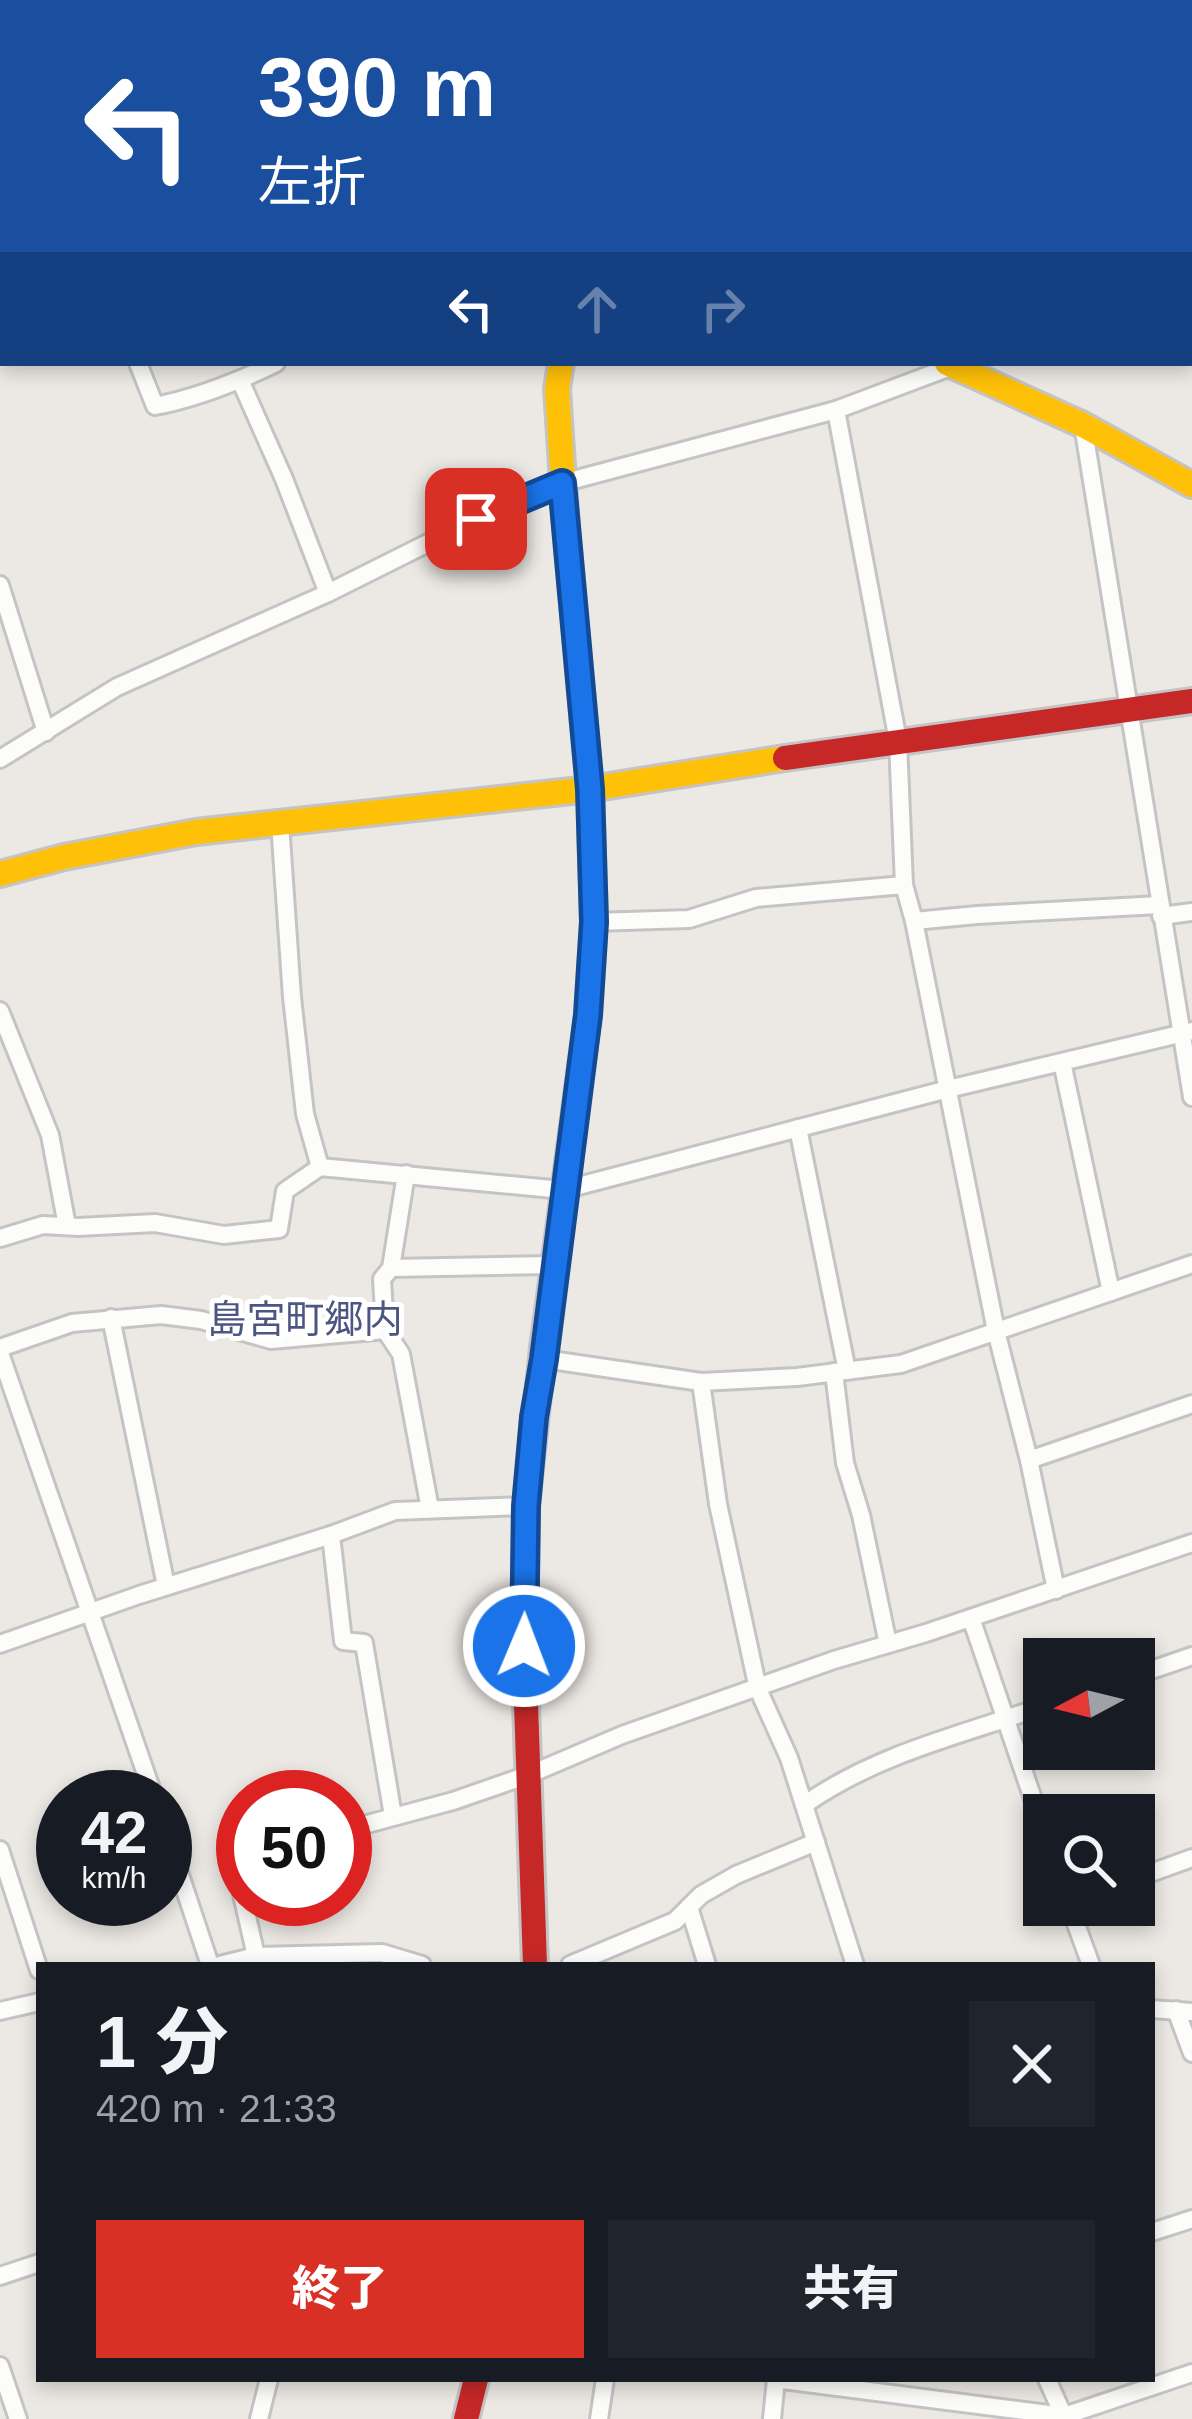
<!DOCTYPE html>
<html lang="ja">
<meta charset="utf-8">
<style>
:root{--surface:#171b24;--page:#20242c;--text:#f1f3f6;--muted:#9ea1a6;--accent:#d93025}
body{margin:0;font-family:Arial,"Noto Sans JP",sans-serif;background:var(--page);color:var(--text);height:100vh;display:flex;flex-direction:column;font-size:45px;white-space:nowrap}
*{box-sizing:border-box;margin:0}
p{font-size:39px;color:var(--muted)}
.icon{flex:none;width:66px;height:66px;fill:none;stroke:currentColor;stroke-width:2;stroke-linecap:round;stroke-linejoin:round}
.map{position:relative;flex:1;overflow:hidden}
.sheet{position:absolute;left:36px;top:1962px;width:1119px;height:420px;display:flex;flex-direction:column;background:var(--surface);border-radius:0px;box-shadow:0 6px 18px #0003}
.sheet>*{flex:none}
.hud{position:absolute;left:0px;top:0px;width:1194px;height:366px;box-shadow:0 6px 18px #0003;background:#1a4fa0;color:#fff;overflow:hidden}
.needle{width:78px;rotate:263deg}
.fabs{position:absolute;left:1023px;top:1638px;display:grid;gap:24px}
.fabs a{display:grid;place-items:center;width:132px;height:132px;border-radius:0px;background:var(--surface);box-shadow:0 6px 18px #0003;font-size:60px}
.speed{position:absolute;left:36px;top:1770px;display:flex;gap:24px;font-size:60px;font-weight:700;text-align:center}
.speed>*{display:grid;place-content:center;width:156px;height:156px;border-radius:50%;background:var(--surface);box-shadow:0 6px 18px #0003;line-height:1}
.speed small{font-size:30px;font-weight:400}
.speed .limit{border:18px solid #d22;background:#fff;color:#111}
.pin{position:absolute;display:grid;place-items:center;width:102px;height:102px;color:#fff;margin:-51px;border-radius:24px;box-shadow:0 6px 18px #0006}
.me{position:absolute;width:132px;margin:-66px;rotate:1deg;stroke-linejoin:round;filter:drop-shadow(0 0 9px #0008)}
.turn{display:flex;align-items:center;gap:42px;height:252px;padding:0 60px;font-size:54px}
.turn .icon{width:156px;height:156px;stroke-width:2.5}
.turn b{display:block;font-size:84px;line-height:102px}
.lanes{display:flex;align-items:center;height:114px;padding:0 60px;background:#0003;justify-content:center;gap:60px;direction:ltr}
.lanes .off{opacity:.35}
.round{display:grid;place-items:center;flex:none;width:126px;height:126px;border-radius:0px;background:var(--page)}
.overview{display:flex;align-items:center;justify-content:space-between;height:204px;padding:0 60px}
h1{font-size:72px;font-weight:800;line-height:90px}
.cta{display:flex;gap:24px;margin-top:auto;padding:24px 60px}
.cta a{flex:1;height:138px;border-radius:0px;background:var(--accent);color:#fff;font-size:48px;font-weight:800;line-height:138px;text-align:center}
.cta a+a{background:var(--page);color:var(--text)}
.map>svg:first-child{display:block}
.education{fill:#e6e0d3}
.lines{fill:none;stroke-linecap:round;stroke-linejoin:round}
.street-casing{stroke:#c5c4c5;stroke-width:22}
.fast-casing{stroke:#c5c4c5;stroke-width:30}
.slow-casing{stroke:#c5c4c5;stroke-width:30}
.jam-casing{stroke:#c5c4c5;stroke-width:30}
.street{stroke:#fcfcfb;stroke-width:16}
.fast{stroke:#4caf50;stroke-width:24}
.slow{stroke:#ffc107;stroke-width:24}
.jam{stroke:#c62828;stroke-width:24}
.route-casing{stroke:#114b97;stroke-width:30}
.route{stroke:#1a73e8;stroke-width:21}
.labels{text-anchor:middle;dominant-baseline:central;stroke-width:10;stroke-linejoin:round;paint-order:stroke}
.quarter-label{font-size:39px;fill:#4d5680;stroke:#fff}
</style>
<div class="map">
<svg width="1192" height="2419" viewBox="0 0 1192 2419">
<rect width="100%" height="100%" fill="#ece8e4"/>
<polygon class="education" points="1021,0 1192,0 1192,182 1191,3 1024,3"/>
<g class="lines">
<g class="street-casing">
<g id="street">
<polyline points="1004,0 1007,3"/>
<polyline points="13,3 15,0"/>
<polyline points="357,3 361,0"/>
<polyline points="573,3 575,0"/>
<polyline points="0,35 3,28"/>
<polyline points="1191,198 1192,198"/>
<polyline points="1191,268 1192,268"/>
<polyline points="0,353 3,352"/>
<path d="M138 363 155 406C197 398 237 382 276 363"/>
<polyline points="240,380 284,479 328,593"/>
<polyline points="836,410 898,741 904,885 914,921 996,1331 1029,1460 1056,1590"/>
<polyline points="1083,425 1192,1097"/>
<polyline points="0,585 46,732"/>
<polyline points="0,759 117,687 328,593 476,519 562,483 836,410 953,366"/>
<polyline points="280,823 292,997 305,1114 320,1167"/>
<polyline points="1161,916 1192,912"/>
<polyline points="914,921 977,915 1159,905"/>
<polyline points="594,922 689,919 756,898 904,885"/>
<polyline points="0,1011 50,1135 67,1226"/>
<polyline points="1062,1062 1111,1292"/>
<polyline points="798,1128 847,1371"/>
<polyline points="406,1174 391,1268 382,1279 385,1330 401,1354 430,1509"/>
<polyline points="0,1238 43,1225 78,1227 155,1223 224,1235 279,1229 285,1191 320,1167 563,1190 948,1089 1192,1031"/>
<polyline points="391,1268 555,1265"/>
<polyline points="111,1318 166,1586"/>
<polyline points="0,1348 72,1323 161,1315 201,1320 271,1340 385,1330"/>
<polyline points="0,1353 154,1797"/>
<polyline points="544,1359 701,1382 797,1377 901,1364 1192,1264"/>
<polyline points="834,1372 845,1463 861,1515 888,1644"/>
<polyline points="701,1382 718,1504 758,1689 789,1758 855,1965"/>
<polyline points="1029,1460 1192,1404"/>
<polyline points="331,1535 343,1641 364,1643 393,1816"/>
<polyline points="971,1618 1044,1831"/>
<polyline points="0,1644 139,1595 331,1535 395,1511 526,1506"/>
<polyline points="1134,1676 1192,1656"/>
<path d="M804 1805C876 1754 961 1735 1044 1706"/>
<polyline points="165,1830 210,1965"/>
<polyline points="345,1830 453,1801 528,1775 622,1735 834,1660 926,1633 1192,1543"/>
<polyline points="0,1850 39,1970"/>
<polyline points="243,1878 239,1880 243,1898"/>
<polyline points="1134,1879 1192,1858"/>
<polyline points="243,1899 256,1956"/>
<polyline points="1069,1905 1091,1965"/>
<polyline points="689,1907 707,1965"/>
<polyline points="220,1965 256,1956 382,1953 422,1965"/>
<polyline points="570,1965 675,1921 701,1895 736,1875 816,1842"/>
<polyline points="1152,2009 1192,2012"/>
<polyline points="1176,2010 1192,2053"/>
<polyline points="0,2011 39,2002"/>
<polyline points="1152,2232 1192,2219"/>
<polyline points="0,2276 39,2263"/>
<polyline points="0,2366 18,2419"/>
<polyline points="775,2379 1064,2416 1192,2373"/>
<polyline points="1047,2379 1065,2419"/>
<polyline points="259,2419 269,2379"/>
<polyline points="599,2419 605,2379"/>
<polyline points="772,2419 776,2379"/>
</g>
</g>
<g class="fast-casing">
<g id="fast">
<polyline points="395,0 398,3"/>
<polyline points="543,1348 588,1015 594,922 590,789 566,527"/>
</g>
</g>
<g class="slow-casing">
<g id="slow">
<polyline points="561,363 557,389 566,527"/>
<polyline points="947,363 1083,425 1192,485"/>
<polyline points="0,874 64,857 196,832 590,789 785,758"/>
</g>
</g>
<g class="jam-casing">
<g id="jam">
<polyline points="764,3 766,0"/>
<polyline points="785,758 1192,701"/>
<polyline points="535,1965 524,1646 526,1506 543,1348"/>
<polyline points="466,2419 476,2379"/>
</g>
</g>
<use href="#street" class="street"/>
<use href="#fast" class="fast"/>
<use href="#slow" class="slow"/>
<use href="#jam" class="jam"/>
</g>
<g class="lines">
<g class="route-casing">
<polyline id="route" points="476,519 562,483 590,789 594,922 588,1015 544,1359 534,1417 526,1506 524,1646"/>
</g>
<use href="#route" class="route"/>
</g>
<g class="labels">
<g class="quarter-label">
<text x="305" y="1319">島宮町郷内</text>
</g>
</g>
</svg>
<div class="fabs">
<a><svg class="needle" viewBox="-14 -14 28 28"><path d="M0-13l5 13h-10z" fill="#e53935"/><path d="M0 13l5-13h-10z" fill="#9ea1a6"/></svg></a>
<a><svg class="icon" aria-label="search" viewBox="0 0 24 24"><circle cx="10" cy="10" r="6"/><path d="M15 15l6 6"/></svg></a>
</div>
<div class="speed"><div>42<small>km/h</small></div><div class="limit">50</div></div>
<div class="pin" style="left:476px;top:519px;background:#d93025"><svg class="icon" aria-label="arrive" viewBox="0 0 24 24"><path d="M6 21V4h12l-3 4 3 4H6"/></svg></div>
<svg class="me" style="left:524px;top:1646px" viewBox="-20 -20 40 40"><circle r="17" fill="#1a73e8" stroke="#fff" stroke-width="3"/><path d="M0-11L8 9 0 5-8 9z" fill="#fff"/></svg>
<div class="hud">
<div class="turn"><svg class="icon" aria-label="left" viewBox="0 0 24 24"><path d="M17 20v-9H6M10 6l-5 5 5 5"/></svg><div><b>390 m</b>左折</div></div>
<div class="lanes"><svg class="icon" aria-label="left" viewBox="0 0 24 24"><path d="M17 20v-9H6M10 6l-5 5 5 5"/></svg><svg class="icon off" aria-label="ahead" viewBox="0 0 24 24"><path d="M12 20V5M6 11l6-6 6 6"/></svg><svg class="icon off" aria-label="right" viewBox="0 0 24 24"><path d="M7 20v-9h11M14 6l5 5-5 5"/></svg></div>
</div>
<section class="sheet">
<div class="overview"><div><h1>1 分</h1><p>420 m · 21:33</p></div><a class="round"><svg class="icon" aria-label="close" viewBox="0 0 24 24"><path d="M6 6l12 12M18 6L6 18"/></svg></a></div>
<div class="cta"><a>終了</a><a>共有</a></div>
</section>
</div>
